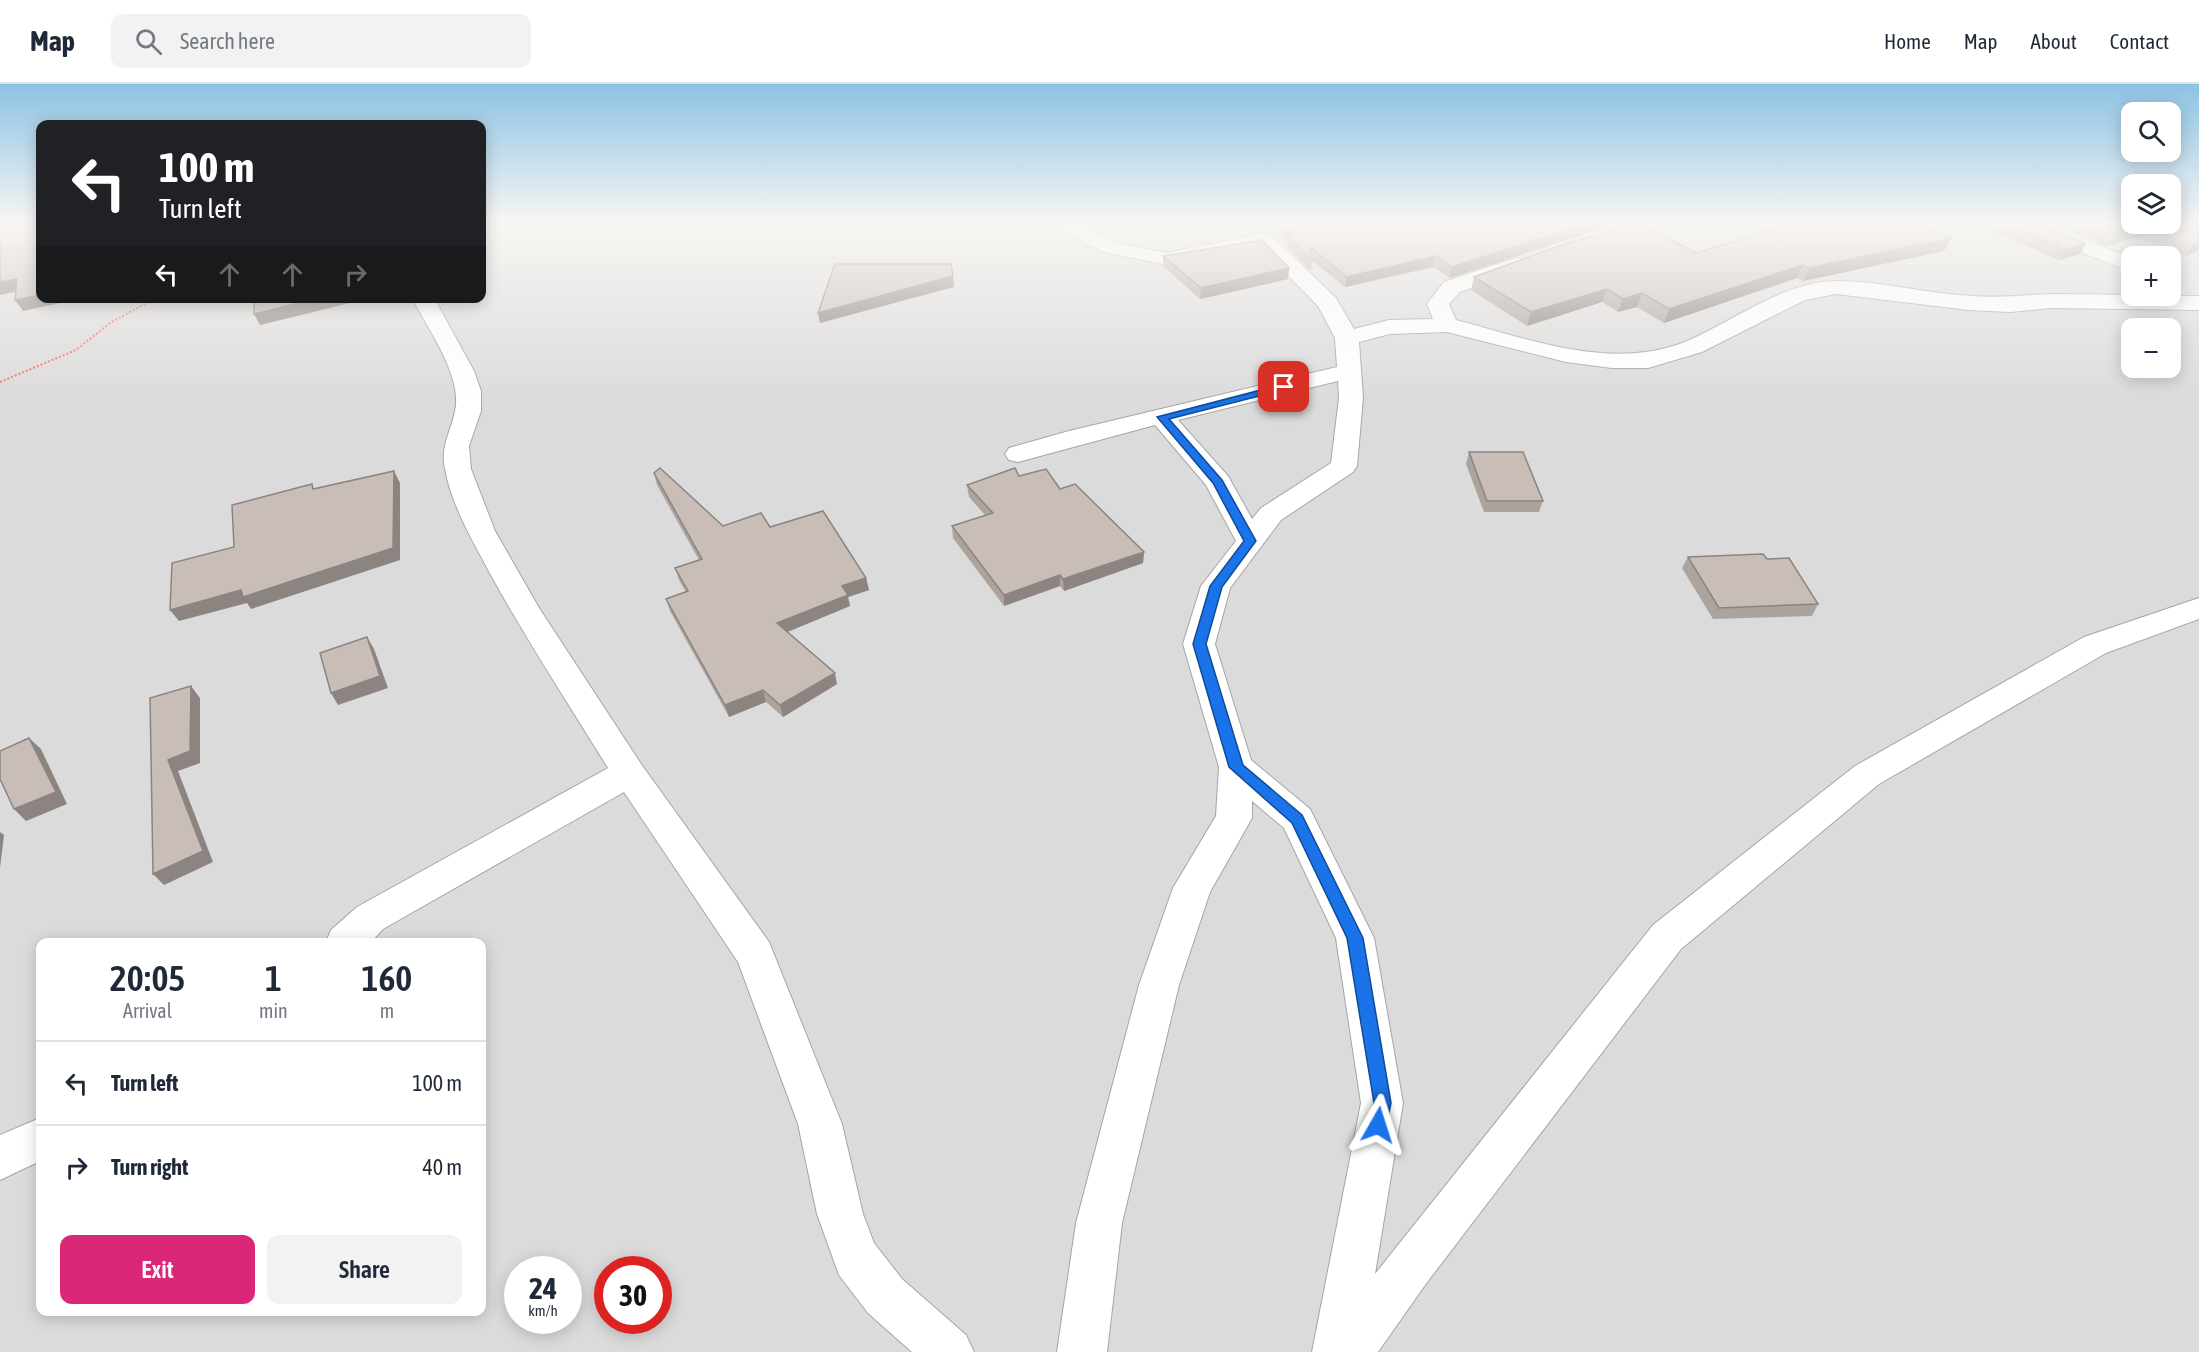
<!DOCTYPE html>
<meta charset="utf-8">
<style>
:root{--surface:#fff;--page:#f2f2f3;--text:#1f2937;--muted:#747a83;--line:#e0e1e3;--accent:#db2777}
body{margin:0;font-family:"Asap Condensed",sans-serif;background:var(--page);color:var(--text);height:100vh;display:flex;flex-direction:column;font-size:22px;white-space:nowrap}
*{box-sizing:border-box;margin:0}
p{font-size:20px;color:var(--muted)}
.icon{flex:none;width:33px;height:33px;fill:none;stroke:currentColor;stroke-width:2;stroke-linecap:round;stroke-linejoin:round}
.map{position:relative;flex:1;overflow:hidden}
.panel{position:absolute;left:36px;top:854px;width:450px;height:378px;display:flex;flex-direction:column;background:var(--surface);border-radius:12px;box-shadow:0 3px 15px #0003}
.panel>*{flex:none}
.hud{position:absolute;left:36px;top:36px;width:450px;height:183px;border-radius:12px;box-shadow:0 3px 15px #0003;background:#202124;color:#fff;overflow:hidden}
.buttons{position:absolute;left:2121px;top:18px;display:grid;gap:12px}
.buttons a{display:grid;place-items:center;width:60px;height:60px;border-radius:12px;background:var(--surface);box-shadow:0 3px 15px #0003;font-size:30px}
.speed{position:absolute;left:504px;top:1172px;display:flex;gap:12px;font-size:30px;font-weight:700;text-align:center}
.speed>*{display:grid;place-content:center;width:78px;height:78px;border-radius:50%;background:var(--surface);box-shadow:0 3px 15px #0003;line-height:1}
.speed small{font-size:15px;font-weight:400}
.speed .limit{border:9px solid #d22;background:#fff;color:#111}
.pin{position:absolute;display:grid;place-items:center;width:51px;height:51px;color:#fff;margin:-26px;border-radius:12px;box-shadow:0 3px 9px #0006}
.me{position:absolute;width:66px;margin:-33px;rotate:6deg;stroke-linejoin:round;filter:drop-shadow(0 0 4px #0008)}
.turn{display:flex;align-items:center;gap:21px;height:126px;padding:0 24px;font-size:27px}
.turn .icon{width:78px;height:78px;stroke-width:2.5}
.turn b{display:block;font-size:42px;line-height:51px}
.lanes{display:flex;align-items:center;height:57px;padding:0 24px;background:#0003;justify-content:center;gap:30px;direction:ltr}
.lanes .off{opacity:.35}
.eta{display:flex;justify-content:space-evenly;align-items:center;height:102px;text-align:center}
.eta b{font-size:36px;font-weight:600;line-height:42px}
.button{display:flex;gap:12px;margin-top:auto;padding:12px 24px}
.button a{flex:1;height:69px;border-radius:12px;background:var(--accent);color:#fff;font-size:24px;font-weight:600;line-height:69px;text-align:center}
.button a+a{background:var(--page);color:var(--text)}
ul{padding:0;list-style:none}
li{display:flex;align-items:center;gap:18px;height:84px;padding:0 24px;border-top:2px solid var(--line)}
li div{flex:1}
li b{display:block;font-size:22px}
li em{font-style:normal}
header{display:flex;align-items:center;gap:36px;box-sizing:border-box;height:84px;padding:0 30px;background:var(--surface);border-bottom:2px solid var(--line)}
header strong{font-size:28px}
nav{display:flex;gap:33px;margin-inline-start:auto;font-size:21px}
.search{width:420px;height:54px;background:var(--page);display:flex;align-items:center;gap:15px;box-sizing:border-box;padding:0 21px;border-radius:12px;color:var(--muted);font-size:22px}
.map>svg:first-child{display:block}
.residential{fill:#dcdbdb;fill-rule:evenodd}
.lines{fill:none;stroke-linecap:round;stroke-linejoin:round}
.minor-casing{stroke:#a5a5a5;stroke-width:2}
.path{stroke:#ff6a66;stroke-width:2;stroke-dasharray:2 2;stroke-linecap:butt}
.minor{fill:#fff;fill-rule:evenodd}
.wall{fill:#aca39d}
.shaded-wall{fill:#8c8480}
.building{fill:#c8bdb7;stroke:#8c8480;stroke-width:1.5}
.route{fill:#1a73e8;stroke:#114b97;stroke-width:1.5}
</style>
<header>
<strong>Map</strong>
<div class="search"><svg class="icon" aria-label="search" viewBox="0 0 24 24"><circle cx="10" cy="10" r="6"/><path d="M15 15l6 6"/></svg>Search here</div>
<nav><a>Home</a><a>Map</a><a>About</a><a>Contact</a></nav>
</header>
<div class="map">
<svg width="2199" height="1268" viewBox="0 0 2199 1268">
<rect width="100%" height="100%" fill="#f0ebe4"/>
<path class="residential" d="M0 138 40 214H482V138H2199V1268H0ZM2132 172H2170V212H2132ZM2132 244H2170V284H2132ZM40 858H482V1227H40ZM518 1185H568V1236H518ZM608 1185H658V1236H608Z"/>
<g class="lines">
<g class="minor-casing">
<g id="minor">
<path d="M1049 138H1075L1117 159 1167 169 1264 149 1271 151 1336 214 1354 245 1389 236 1433 235 1427 220 1444 198 1516 174 1524 175 1527 180 1524 185 1460 208 1449 220 1456 236C1529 255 1614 288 1687 257 1734 237 1784 197 1837 197 1882 197 1928 210 1972 212 2000 214 2026 211 2054 210 2102 210 2151 212 2199 212V226L2051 224 2010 228 1969 226 1836 210 1805 216 1702 268 1648 284H1612L1566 278 1447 248 1390 250 1359 258 1363 314 1357 382 1353 388 1281 436 1230 504 1215 560 1251 676 1310 725 1374 854 1403 1019 1375 1190 1653 841 1855 682 2084 553 2199 514V535L2106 569 1879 700 1681 865 1425 1201 1378 1268H1312L1361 1019 1336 854 1284 744 1252 717V734L1210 808 1179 901 1122 1139 1107 1268H1057L1076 1139 1139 901 1173 804 1216 732 1219 683 1183 560 1201 502 1236 457 1206 401 1155 341 1018 378 1009 376 1005 370 1009 364 1069 347 1337 283 1335 254 1318 222 1259 162 1167 181 1104 168 1052 142ZM1338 297 1339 314 1331 379 1261 424 1252 435 1228 392 1178 336Z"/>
<polygon points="1631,138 1663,138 1660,142 1599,160 1592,158 1589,154 1592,150"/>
<polygon points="2011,138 2040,138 2132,174 2132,188 2014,142"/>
<path d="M412 214H434L474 287 481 307V327L469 362 471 385 495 447 539 524 641 680 769 858 842 1040 863 1130 874 1159 902 1195 966 1251 974 1268H912L868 1229 839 1191 817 1130 798 1040 738 878 624 708 383 845 371 858H326L331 846 357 823 608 684C569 621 528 558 492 493 474 459 452 423 445 385 440 362 451 348 455 327 463 293 428 245 412 214Z"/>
<polygon points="40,1034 40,1077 0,1096 0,1051"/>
</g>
</g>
<polyline class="path" points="0,298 76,266 110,239 156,214"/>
<use href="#minor" class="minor"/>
</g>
<g class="wall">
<polygon points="1264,138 1617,138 1615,140 1450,194 1433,183 1345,203 1312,177 1311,187 1287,163 1287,157"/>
<polygon points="1748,138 1917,138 1951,154 1944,167 1803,197 1797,194 1664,239 1637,223 1618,228 1602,218 1527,242 1471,206 1474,193 1696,169 1760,150"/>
<polygon points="1970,138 2031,138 2086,159 2080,170 2059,176"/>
<polygon points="2047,138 2132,138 2170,140 2199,166 2186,172 2136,153 2107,162"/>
<polygon points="1163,172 1289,184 1288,195 1200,215 1163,182"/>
<polygon points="1469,368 1543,417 1539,428 1484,428 1466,380"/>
<polygon points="654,389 723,442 770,443 866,494 869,506 848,513 850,522 787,548 837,600 783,633 766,618 729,633 670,527 666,515 686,508 679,496 675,484 699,476 657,401"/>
<polygon points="1019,392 1060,405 1144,468 1143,479 1064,507 1060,502 1004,522 953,454 952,442 986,432 969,413 967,401"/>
<polygon points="1688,473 1767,475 1818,520 1812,532 1713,535 1682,484"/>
</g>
<g class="shaded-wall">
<polygon points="1592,138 1617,138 1615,140 1450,194 1452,183"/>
<polygon points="2143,142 2136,153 2107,162 2113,151"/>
<polygon points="1951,154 1944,167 1803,197 1809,184"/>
<polygon points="2086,159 2080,170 2059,176 2066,166"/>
<polygon points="2199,159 2199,166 2186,172 2193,161"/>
<polygon points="1435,172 1433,183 1345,203 1347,193"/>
<polygon points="1803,181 1797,194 1664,239 1669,225"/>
<polygon points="1289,184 1288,195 1200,215 1201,204"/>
<polygon points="953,192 954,203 820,239 818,229"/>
<polygon points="17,195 24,206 0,211 0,198"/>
<polygon points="1607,205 1602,218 1527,242 1531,228"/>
<polygon points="1642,209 1637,223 1618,228 1623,215"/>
<polygon points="40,211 40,214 61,214 60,219 23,227 15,216"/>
<polygon points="319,214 348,214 350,219 260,241 254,230"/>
<polygon points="394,387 400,399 400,476 251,525 247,519 179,537 170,526"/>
<polygon points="1144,468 1143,479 1064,507 1063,495"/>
<polygon points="1060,491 1060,502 1004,522 1004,511"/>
<polygon points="866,494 869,506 848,513 850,522 780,551 777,539 842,502"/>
<polygon points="367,553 374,565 388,604 338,621 331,609"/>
<polygon points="835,589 837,600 783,633 780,621"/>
<polygon points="191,602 200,614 200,679 178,687 213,778 164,801 153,790 168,676"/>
<polygon points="763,606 766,618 729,633 725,621"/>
<polygon points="29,654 41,665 67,720 26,737 14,725"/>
<polygon points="0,748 4,751 0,784"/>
</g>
<g class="building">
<polygon points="0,138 40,138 40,211 15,216 17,195 0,198"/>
<polygon points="1278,138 1592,138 1452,183 1435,172 1347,193 1310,163 1312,176 1288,153 1295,151"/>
<polygon points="1766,138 1917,138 1951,154 1809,184 1803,181 1669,225 1642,209 1623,215 1607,205 1531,228 1474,193 1559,162 1638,139 1696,169 1774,146"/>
<polygon points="2000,138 2031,138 2086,159 2066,166"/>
<polygon points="2079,138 2132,138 2132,140 2199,138 2199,159 2193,161 2143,142 2113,151"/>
<polygon points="1262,156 1289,184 1201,204 1163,172"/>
<polygon points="835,180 951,180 953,192 818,229"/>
<polygon points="254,214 319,214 254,230"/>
<polygon points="1469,368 1523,368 1543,417 1487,417"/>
<polygon points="660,384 723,442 761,429 770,443 823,427 866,494 842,502 848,511 777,539 835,589 780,621 763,606 725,621 666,515 688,507 675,484 702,475 654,389"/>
<polygon points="1015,384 1019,392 1046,385 1060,405 1075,400 1144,468 1063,495 1060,491 1004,511 952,442 993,429 967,401"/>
<polygon points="394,387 393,464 243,513 241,506 170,526 172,479 234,463 232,421 312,400 313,405"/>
<polygon points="1763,470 1767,475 1789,474 1818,520 1719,524 1688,473"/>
<polygon points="367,553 380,592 331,609 320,569"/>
<polygon points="191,602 190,667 168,676 203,767 153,790 150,614"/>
<polygon points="29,654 56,708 14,725 0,695 0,667"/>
</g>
<linearGradient id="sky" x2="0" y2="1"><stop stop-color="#8cc2e4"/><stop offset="0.44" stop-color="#f8f6f3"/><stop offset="1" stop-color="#f8f6f3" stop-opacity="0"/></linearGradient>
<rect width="2199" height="316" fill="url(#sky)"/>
<polygon class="route" points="1284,300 1289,303 1287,305 1169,335 1222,396 1256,457 1222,503 1206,560 1243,681 1302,731 1363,854 1391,1019 1385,1048 1378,1050 1372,1048 1369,1041 1374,1019 1347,854 1292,739 1229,683 1193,560 1210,502 1244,457 1213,399 1157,333"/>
</svg>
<div class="buttons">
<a><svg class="icon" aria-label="search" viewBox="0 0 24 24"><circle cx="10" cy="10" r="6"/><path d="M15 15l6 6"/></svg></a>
<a><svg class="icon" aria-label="layers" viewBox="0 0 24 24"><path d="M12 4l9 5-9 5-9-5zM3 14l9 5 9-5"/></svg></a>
<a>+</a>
<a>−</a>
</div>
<div class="speed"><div>24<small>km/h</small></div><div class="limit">30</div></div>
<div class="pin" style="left:1284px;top:303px;background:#d93025"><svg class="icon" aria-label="arrive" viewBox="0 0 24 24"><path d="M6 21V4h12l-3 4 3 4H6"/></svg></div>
<svg class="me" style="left:1378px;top:1041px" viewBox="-20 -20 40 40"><path d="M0-17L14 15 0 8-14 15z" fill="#1a73e8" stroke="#fff" stroke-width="4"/></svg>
<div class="hud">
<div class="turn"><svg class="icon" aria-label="left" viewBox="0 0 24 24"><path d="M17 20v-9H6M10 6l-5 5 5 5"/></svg><div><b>100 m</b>Turn left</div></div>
<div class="lanes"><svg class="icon" aria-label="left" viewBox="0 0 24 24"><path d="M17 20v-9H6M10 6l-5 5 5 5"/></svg><svg class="icon off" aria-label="ahead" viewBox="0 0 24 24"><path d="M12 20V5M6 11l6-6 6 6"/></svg><svg class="icon off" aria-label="ahead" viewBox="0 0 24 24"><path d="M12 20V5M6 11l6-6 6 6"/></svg><svg class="icon off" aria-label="right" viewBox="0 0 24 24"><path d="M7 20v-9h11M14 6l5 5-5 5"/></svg></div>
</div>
<section class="panel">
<div class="eta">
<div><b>20:05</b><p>Arrival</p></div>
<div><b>1</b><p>min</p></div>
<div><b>160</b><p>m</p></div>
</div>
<ul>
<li><svg class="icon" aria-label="left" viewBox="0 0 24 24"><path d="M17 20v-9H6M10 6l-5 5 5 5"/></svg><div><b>Turn left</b></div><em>100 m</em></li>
<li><svg class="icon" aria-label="right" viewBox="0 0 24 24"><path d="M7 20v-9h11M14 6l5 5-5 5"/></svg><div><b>Turn right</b></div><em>40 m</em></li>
</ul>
<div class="button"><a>Exit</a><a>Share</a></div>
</section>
</div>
